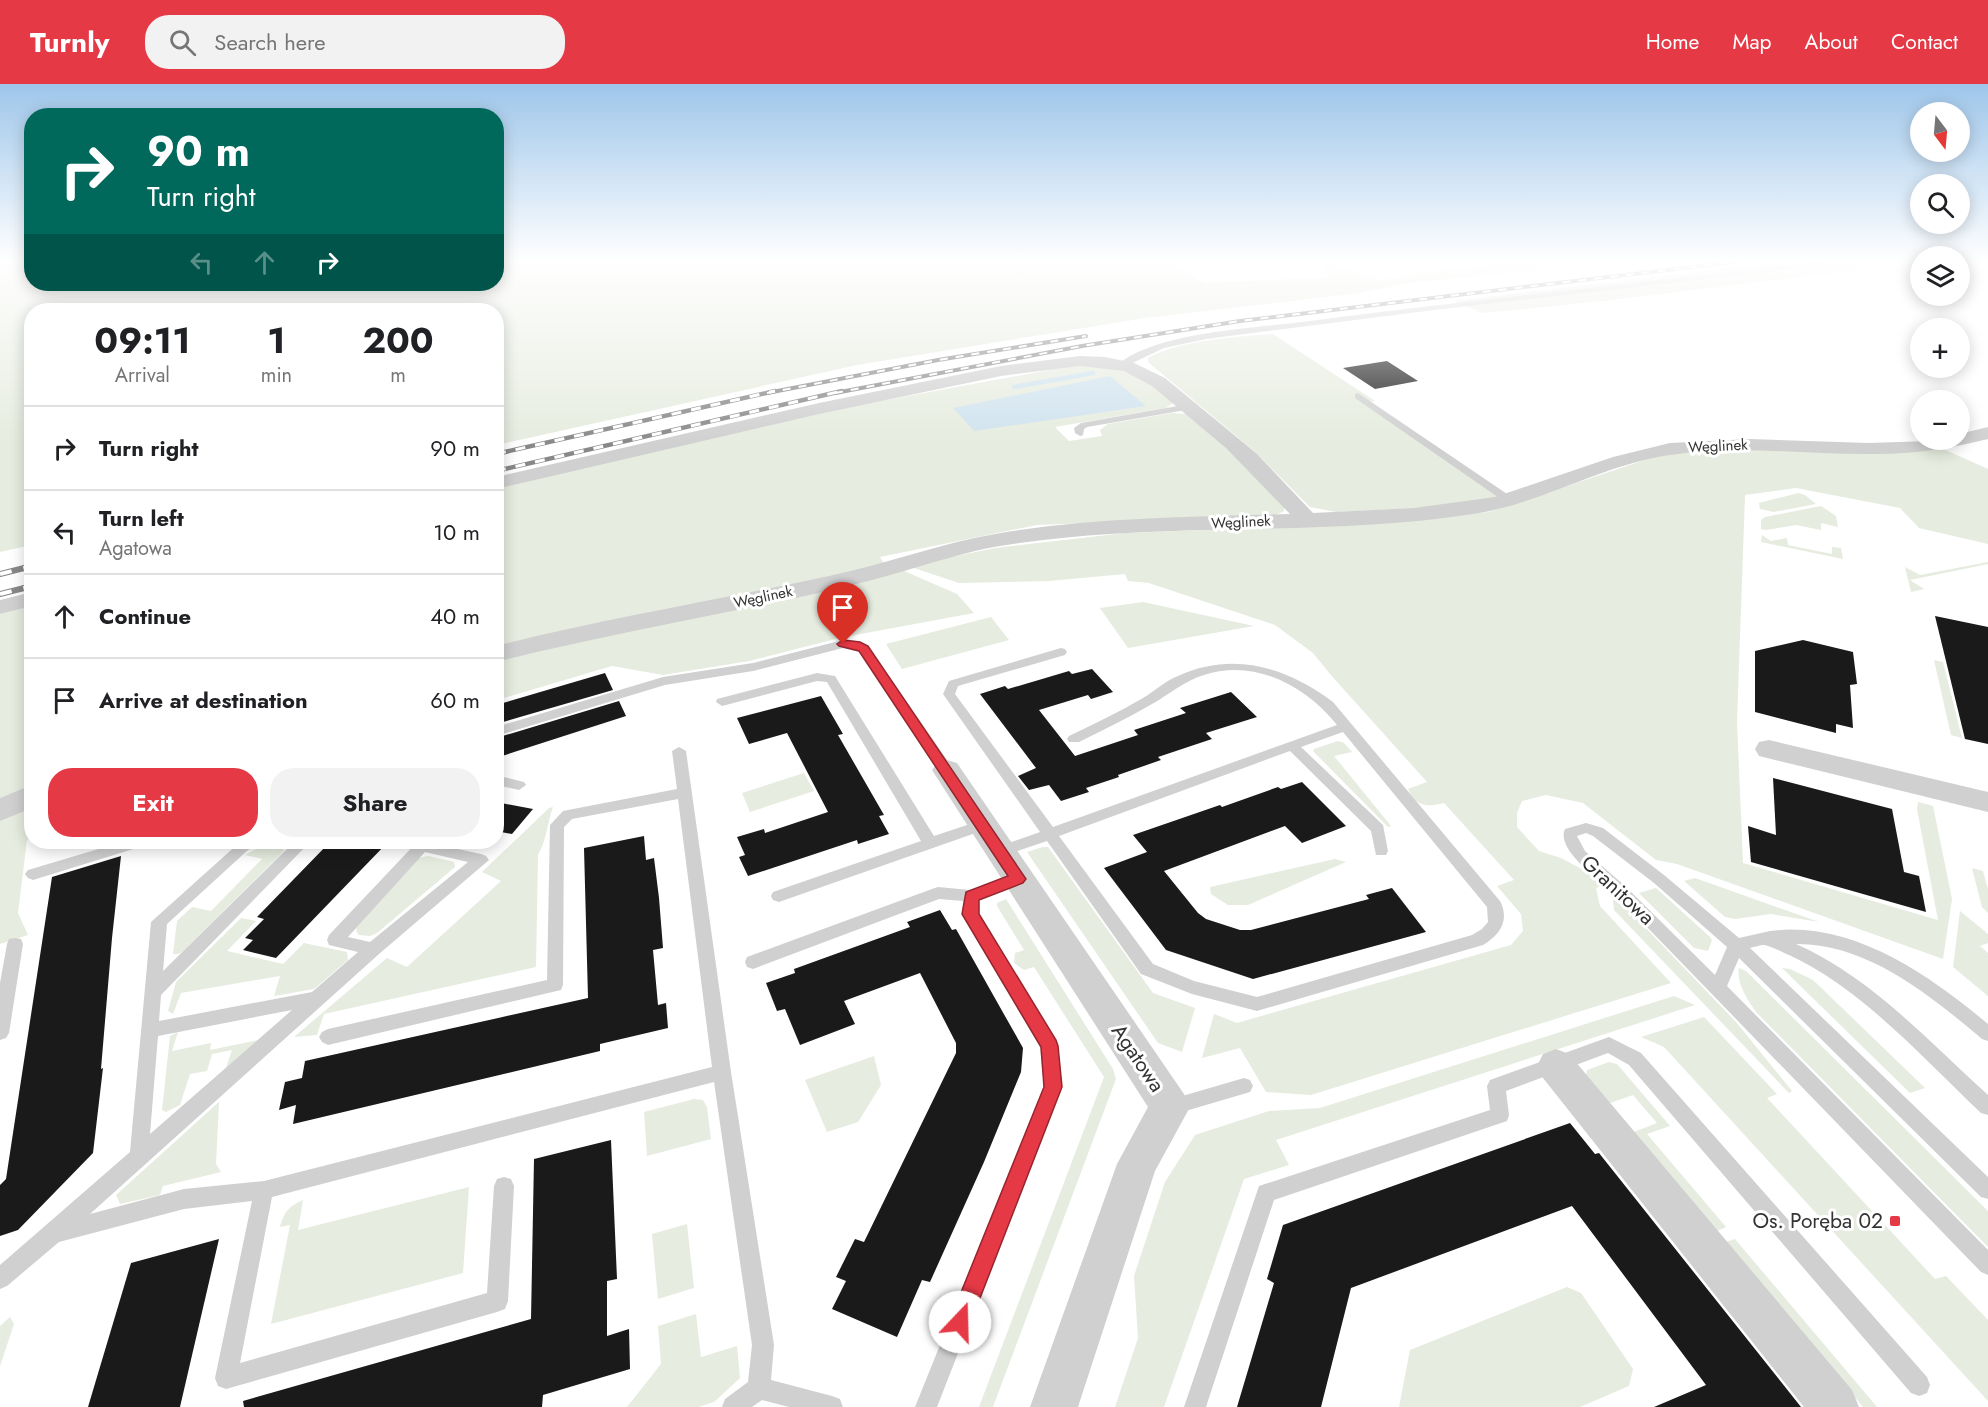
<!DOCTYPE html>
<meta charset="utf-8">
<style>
:root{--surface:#fff;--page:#f2f2f2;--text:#202124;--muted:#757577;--line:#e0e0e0;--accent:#e63946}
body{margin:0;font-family:Jost,sans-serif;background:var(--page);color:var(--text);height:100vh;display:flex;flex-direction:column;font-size:22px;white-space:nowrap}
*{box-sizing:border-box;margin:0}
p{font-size:20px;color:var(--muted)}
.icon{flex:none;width:33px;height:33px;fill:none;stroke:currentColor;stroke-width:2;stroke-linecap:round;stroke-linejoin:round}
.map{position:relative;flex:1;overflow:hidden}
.sheet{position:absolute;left:24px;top:219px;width:480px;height:546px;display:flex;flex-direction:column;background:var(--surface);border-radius:24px;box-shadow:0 3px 15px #0003}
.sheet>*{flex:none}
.top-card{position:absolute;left:24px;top:24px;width:480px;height:183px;border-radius:24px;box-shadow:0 3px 15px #0003;background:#00695c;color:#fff;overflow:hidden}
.needle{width:39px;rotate:164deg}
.controls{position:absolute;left:1910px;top:18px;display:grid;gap:12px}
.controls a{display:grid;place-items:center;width:60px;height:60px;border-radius:50%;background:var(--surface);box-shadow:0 3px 15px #0003;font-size:30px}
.pin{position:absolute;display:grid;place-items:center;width:51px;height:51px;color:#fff;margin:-62px -26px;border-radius:50% 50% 50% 0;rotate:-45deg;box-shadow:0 0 6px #0007}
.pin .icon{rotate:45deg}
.me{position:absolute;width:66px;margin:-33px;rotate:21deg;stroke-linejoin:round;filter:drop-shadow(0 0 4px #0008)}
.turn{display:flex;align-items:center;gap:21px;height:126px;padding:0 24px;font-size:27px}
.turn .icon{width:78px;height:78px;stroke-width:2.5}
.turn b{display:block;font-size:42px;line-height:51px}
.lanes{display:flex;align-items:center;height:57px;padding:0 24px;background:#0003;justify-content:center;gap:30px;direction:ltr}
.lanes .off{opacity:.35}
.eta{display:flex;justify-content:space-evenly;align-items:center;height:102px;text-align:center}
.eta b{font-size:36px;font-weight:700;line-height:42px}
.button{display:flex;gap:12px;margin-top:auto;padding:12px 24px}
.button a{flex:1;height:69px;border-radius:24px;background:var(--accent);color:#fff;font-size:24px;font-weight:700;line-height:69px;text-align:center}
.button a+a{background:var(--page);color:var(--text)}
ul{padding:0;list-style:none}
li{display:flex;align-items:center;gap:18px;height:84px;padding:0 24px;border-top:2px solid var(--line)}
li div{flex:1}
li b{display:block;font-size:22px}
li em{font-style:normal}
header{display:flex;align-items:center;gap:36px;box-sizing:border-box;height:84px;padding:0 30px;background:var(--accent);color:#fff}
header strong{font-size:28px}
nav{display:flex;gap:33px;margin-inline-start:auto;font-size:21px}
.search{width:420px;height:54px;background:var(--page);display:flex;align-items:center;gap:15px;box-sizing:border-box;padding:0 21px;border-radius:24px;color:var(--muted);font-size:22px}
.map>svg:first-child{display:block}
.green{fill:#e6ecdf}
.water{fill:#cfe2ee}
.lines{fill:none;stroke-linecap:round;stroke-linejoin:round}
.stream{stroke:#cfe2ee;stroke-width:4.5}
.building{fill:#1a1a1a}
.lane{fill:#d0d0d0;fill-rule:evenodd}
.street{fill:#d0d0d0;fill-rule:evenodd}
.rail-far2-casing{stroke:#888;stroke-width:4}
.rail-far1-casing{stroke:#888;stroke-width:4.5}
.rail-casing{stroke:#888;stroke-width:6}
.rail-far2{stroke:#fff;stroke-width:2;stroke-dasharray:8;stroke-linecap:butt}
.rail-far1{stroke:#fff;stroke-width:3;stroke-dasharray:10;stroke-linecap:butt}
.rail{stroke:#fff;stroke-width:4;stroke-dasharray:12;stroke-linecap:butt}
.route{fill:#e63946;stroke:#96252e;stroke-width:1.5}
.poi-dot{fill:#e63946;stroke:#fff;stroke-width:2}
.labels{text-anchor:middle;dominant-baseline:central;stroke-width:6;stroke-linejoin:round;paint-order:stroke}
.far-street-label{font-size:15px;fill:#333;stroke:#fff}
.near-street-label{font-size:21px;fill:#333;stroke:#fff}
.near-poi-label{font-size:21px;fill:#333;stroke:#fff;text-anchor:end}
</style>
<header>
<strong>Turnly</strong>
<div class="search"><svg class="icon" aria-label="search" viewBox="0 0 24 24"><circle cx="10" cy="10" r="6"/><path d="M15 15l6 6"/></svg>Search here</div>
<nav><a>Home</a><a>Map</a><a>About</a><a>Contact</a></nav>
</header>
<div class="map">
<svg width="1988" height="1323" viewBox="0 0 1988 1323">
<rect width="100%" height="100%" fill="#fff"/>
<g class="green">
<polygon points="0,176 31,176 32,200 496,200 497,176 1168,176 1204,199 1328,193 1323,183 1305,179 1307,177 1332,180 1380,196 1406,193 1422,188 1539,176 1635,176 1408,199 1360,209 1145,234 857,281 497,361 496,226 32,226 31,461 0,468"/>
<polygon points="1794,176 1920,176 1920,178 1603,217 1483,229 1454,217"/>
<path d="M1273 250 1375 317 1367 318 1504 412 1462 422 1336 428 1310 423 1253 366 1148 278V274C1181 256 1235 253 1273 250Z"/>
<path d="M1077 281C1126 286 1135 285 1173 319L1166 324 1055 343 1069 357 1102 352 1100 346 1108 340 1172 329 1186 330 1205 343 1284 421V427L1274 432 1037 441 880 473 887 485 895 483 957 510 974 529 839 554 749 577 663 591 612 582 497 616V405L695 355 804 331Z"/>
<path d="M1941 364 1988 385V460L1919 444 1900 424 1796 404 1745 411 1737 638 1743 779 1938 836 1917 725 1918 718 1933 722 1952 815 1943 875 1677 780 1656 776 1583 719 1546 711 1522 717 1517 729V743L1539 767 1561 774 1589 789 1603 801 1596 804 1600 822 1671 899 1311 1011 1266 1008 1240 964 1202 974 1214 930 1237 939 1511 861 1523 847 1521 830 1497 802 1514 796 1444 719C1427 723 1416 723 1408 705L1427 698 1330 590 1313 569 1275 541 1149 499 1128 497 1125 490 1049 497 959 499 908 482 995 464 1125 449 1286 443 1489 428 1654 373 1695 366Z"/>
<polygon points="1798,409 1805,411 1816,420 1774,428 1760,425 1759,419"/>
<polygon points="1821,422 1836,432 1838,443 1821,439 1821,446 1796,441 1766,446 1761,445 1761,436 1765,433"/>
<polygon points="1762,451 1771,457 1787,454 1788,461 1832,470 1832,463 1841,464 1843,475 1761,458"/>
<polygon points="1988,478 1988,480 1910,496 1924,505 1911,508 1905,483 1920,491"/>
<polygon points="1143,518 1254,542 1128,564 1100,524"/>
<polygon points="31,522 31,703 0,714 0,530"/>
<polygon points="991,533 1009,556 902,585 886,560"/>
<polygon points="1934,576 1943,578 1962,654 1951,651"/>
<polygon points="1338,657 1344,659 1352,668 1334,672 1391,742 1388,743 1313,667 1314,665"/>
<polygon points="804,689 814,707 750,728 742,709"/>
<polygon points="31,715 31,754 27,756 18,829 28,851 0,860 0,730"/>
<path d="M553 723C547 740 547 755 538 771L536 883 324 930 317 951 294 953 387 874 407 883 501 797 482 788 549 724Z"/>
<polygon points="271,760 282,760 284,767 183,867 179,870 173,870 177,837 192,823 211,827 262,775 245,771 254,766"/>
<polygon points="1043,763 1048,763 1153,909 1195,924 1182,968 1158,959 1027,768"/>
<polygon points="428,772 454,778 455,783 377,849 370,852 359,851 356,847 357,843 419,774"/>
<polygon points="1335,775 1346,778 1248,821 1228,821 1211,810 1210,803"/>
<polygon points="1972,784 1983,787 1988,805 1988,829 1982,823"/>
<polygon points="1695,794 1819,838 1771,830 1735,835 1725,833 1684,797"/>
<polygon points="1656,804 1710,853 1712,856 1708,867 1694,864 1639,809"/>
<polygon points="1006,815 1113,985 1116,995 993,1323 979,1323 1104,993 1034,883 1024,886 1014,879 1015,869 1024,866 997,822 997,819"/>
<polygon points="1618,815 1736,938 1792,1007 1789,1009 1614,826 1613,816"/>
<polygon points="1960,827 1988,850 1988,859 1980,862 1988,869 1988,912 1953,883"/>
<polygon points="241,834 256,837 227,867 283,880 304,859 347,868 348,876 314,905 274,912 280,892 181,909 173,930 168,927 176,898"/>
<path d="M1739 884 1746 887 1988 1127V1163L1756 928C1748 916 1736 899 1739 884Z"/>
<polygon points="1782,884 1790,885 1813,896 1925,1004 1910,1009"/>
<polygon points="1674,912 1695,921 1276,1056 1289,1081 1244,1095 1164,1323 1115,1323 1138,1254 1134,1192 1165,1098 1195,1051 1269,1027 1320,1024"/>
<polygon points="1704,933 1777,1010 1767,1014 1935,1195 1946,1192 1988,1236 1988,1317 1664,963 1641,953"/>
<polygon points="178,948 172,967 211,959 210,966 259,956 226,984 232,966 212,970 207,987 190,990 180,1021 166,1028 162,1026 170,952"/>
<polygon points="874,972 881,1001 858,1038 827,1048 805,996"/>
<polygon points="1609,978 1617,980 1670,1042 1647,1050 1726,1143 1717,1147 1634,1048 1657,1039 1633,1011 1610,1019 1586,991 1587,986"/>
<polygon points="694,1015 703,1016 707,1023 711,1055 647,1072 644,1028"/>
<polygon points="219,1018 216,1080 221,1088 163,1102 160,1111 120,1120 116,1111"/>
<path d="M469 1103 463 1189 271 1240 290 1141 280 1143C284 1128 289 1122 303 1116L298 1146Z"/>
<polygon points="687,1140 694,1204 658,1215 652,1150"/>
<polygon points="1735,1155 1877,1323 1863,1323 1726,1158"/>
<polygon points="1567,1203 1581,1209 1633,1285 1629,1302 1580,1323 1399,1323 1410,1266"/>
<polygon points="696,1230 701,1273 737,1262 740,1294 714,1318 698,1323 627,1323 661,1280 658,1242"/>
<polygon points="10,1233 14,1240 0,1282 0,1242"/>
</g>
<polygon class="water" points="1110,292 1146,322 974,347 953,324"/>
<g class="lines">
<polyline class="stream" points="1014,303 1093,289"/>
</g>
<g class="building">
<polygon points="1387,277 1418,297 1375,305 1343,284"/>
<polygon points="1935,532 1988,543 1988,660 1965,655"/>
<polygon points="1803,556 1853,568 1857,600 1850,601 1853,644 1836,640 1836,649 1755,628 1755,567"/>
<polygon points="1092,585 1113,608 1091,615 1088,611 1039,626 1075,672 1138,651 1134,646 1186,629 1180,624 1231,608 1257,633 1206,649 1212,655 1158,673 1161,676 1118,691 1119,693 1086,704 1089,708 1061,717 1049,701 1029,706 1018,692 1036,684 980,610 1005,602 1008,605 1069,587 1072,590"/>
<polygon points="605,589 613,606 496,640 496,621"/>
<polygon points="821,612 843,650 838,651 884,731 879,732 889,750 858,760 857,756 748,792 739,773 745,771 737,753 764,745 765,749 828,728 787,649 749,660 737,634"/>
<polygon points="619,617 626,632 496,674 496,654"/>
<polygon points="1773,694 1892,725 1904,788 1919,792 1926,828 1751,778 1748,742 1776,751"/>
<polygon points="1302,698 1346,742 1302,759 1285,742 1164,787 1198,829 1206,835 1240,846 1251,846 1369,815 1366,811 1392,804 1426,848 1253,895 1166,866 1104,784 1147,768 1133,751 1220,721 1222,723 1278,703 1281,705"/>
<polygon points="496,718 533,725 512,750 496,747"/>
<polygon points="644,752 646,776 654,774 659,814 663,864 653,866 658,921 666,919 668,944 600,960 600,967 293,1040 296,1021 279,1026 285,998 302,994 305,977 588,914 584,764"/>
<polygon points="336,758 388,758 276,874 243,866 253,856 245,854 264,835 257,833 328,760 333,761"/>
<polygon points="121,772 112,854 101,985 103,984 93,1069 18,1146 0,1152 0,1101 6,1095 52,793"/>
<polygon points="940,826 952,846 956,845 1023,964 1021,988 984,1078 930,1198 922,1196 897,1253 832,1225 846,1197 836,1193 855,1155 864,1158 956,969 956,959 920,889 844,917 855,940 800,961 785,925 777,927 766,899 795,889 794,885 910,843 907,838"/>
<polygon points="1570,1039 1595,1070 1599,1069 1801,1323 1654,1323 1706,1301 1572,1122 1351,1204 1321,1323 1237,1323 1274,1199 1267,1195 1283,1141"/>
<polygon points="611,1056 617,1195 607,1197 607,1252 629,1245 630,1285 543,1311 542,1323 244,1323 243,1317 531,1235 534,1075"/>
<polygon points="219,1155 180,1323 88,1323 131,1179"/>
</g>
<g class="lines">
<g class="lane">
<path d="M1829 176H1847L1776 187 1434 226 1206 255 1164 264 1124 283 1117 281C1157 247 1258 244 1310 237 1483 214 1656 198 1829 176Z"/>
<polygon points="1358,309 1513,414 1513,418 1505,418 1355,314 1355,310"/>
<polygon points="1189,320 1192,321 1192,325 1087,343 1084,345 1083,351 1080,352 1075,349 1074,344 1081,339"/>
<polygon points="843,556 856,557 868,562 952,683 954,686 952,689 942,689 860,568 843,564 753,587 665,601 496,652 496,643 663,593 753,579"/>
<path d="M1061 564 1065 565 1067 568 1065 571 958 602 955 610 1053 743 1337 641C1306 602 1254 574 1204 591 1184 597 1170 610 1152 620 1128 634 1103 646 1079 658H1069L1067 655 1069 652C1094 640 1119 628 1143 614 1155 607 1165 597 1178 592 1233 567 1287 583 1333 618L1500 817C1510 836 1500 851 1483 861L1257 927 1192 910 1141 890 1047 757 1000 773 995 772 993 768 995 764 1040 748 943 610 949 597ZM1343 648 1487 823 1488 838 1482 845 1472 851 1257 913 1194 897 1153 880 1059 752 1290 667 1371 747 1376 771H1386L1388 767 1383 741 1301 663Z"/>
<polygon points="817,589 835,592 934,752 982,736 987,737 989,741 987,745 779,818 773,816 771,812 773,808 921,757 827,598 817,597 722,622 716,618 717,615"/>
<path d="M679 663 686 667 731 988 774 1261 771 1296 832 1312 840 1315 843 1323H789L762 1316 752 1323H722L725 1315 748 1298 752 1261 714 998 272 1113 240 1279 487 1209 494 1102 497 1095 504 1093 511 1095 514 1102 508 1217 505 1225 497 1228 226 1305 218 1302 215 1294 252 1117 184 1125 59 1158 7 1202 0 1205V1181L130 1068 151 838 240 758H262L260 762 248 766 167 840 163 887 294 758H310L161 911 159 937 312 908 358 868 329 861 327 856 329 851 417 758H426L481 770 486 772 489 776 379 870 90 1130 184 1105 264 1097 712 983 678 715 572 735 564 743 563 901 561 906 328 961 322 958 319 953 322 948 328 945 547 896 550 741 563 727 568 726 677 705 672 667ZM425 768 468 778 370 858 348 853ZM292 926 150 1050 158 952Z"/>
<polygon points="496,691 524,698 526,701 519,706 496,701"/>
<path d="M1586 739 1603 744 1664 791 1739 854C1749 852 1760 849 1770 847 1852 836 1929 891 1988 940V957L1982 955C1931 912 1867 859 1796 860 1871 893 1928 957 1988 1011V1031L1981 1029C1924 975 1861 904 1789 871 1782 868 1771 862 1764 861 1760 861 1754 863 1750 864L1988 1093V1115L1981 1113 1739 874 1727 902 1988 1166V1191L1981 1188 1615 810C1601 798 1555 765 1565 745ZM1586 749 1593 752 1654 799 1727 863 1715 891 1625 802 1585 767 1577 752Z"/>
<polygon points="122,758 145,758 143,762 33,796 28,794 25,790 28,786"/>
<polygon points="1018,789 1023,791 1026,795 1023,799 979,815 978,830 1055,957 1058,962 1062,1003 937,1323 915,1323 1044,1003 1040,963 962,830 963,817 939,815 753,885 747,883 745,878 747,873 932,805 938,803 970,806"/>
<polygon points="15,854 21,855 23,860 9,949 6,954 0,956 0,899 7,860 9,855"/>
<polygon points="1609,953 1641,969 1927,1293 1930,1301 1927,1309 1919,1312 1911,1309 1629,981 1608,969 1506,1007 1509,1031 1507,1037 1274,1116 1206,1323 1184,1323 1259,1102 1490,1026 1487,1002 1490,996"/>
<polygon points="1244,994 1250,996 1253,1002 1250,1008 1172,1031 1165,1029 1163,1023 1165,1017 1172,1015"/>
</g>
<g class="street">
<path d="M1080 272 1105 273 1134 279 1165 294 1256 369 1313 429 1414 424 1495 413 1613 373 1670 359 1750 355 1869 359 1959 356V350L1988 343V355C1948 365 1909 371 1867 370 1802 370 1735 361 1670 371 1601 381 1541 420 1473 430 1337 451 1198 440 1062 454 1034 457 1006 460 979 466 930 478 882 495 832 506 720 531 608 550 496 578V562C606 534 719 516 829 492 887 480 943 458 1001 449 1096 433 1194 433 1290 430L1226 364 1152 302 1124 287 1080 282 1001 292 819 330 496 405V393L819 319 1001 282Z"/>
<polygon points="32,508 32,522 0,530 0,516"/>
<polygon points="1769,656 1988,708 1988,728 1759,672 1755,665 1759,658"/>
<polygon points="947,676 957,679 1184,1010 1190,1023 1155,1087 1078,1323 1030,1323 1117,1080 1148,1023 932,686 937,679"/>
<polygon points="32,701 32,724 0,737 0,714"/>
<polygon points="1556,965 1569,970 1852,1306 1859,1323 1804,1323 1543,994 1537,982 1543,970"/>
</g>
<g class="rail-far2-casing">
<g id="rail-far2">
<polyline points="767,309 938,276 1086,252"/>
<polyline points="835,309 1082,262 1240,237 1751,176"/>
</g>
</g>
<g class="rail-far1-casing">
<g id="rail-far1">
<polyline points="496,370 775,307"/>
<polyline points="496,387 842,307"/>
</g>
</g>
<g class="rail-casing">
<g id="rail">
<polyline points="0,490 32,482"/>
<polyline points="0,510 32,502"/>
</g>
</g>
<use href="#rail-far2" class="rail-far2"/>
<use href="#rail-far1" class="rail-far1"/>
<use href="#rail" class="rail"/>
</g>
<linearGradient id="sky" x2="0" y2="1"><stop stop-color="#9ec6ea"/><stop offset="0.49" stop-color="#fff"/><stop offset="1" stop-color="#fff" stop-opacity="0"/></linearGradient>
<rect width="1988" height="361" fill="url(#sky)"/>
<polygon class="route" points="843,556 860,558 868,562 1026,795 1023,799 979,816 979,830 1056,956 1058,962 1062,1003 968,1245 960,1249 952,1245 949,1238 1044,1003 1041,963 962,830 966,808 1008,792 859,567 839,562 837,560"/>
<rect class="poi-dot" x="1889" y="1131" width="12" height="12" rx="3"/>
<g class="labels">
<g class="far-street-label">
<text transform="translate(1718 362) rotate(-3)">Węglinek</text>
<text transform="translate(1241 438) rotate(-3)">Węglinek</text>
<text transform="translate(763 513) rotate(-12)">Węglinek</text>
</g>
<g class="near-street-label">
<text transform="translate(1618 806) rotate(43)">Granitowa</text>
<text transform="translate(1138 974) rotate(56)">Agatowa</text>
</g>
<g class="near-poi-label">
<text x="1883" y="1137">Os. Poręba 02</text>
</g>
</g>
</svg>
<div class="controls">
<a><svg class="needle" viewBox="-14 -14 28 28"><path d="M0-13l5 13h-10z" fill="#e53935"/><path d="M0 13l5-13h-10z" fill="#757577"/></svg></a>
<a><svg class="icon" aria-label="search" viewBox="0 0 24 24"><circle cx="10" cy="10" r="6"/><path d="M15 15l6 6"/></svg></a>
<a><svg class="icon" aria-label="layers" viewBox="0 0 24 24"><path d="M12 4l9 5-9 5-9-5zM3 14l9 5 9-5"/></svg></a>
<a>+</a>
<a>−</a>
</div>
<div class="pin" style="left:843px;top:560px;background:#d93025"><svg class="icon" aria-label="arrive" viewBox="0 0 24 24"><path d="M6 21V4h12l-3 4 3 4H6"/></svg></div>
<svg class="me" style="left:960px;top:1238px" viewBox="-20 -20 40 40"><circle r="19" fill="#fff"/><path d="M0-13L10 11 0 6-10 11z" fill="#e63946"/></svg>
<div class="top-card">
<div class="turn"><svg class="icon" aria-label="right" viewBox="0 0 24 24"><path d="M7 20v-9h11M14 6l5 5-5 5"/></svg><div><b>90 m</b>Turn right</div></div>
<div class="lanes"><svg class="icon off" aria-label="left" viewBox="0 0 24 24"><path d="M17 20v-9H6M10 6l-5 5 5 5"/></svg><svg class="icon off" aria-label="ahead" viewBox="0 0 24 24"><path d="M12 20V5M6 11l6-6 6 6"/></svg><svg class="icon" aria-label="right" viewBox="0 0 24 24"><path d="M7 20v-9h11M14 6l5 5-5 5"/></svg></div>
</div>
<section class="sheet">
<div class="eta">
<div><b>09:11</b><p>Arrival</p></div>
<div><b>1</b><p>min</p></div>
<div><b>200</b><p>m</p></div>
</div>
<ul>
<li><svg class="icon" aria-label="right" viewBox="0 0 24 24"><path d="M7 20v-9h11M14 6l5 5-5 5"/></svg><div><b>Turn right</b></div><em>90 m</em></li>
<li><svg class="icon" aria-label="left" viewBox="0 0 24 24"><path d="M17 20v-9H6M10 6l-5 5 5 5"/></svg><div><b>Turn left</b><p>Agatowa</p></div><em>10 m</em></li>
<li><svg class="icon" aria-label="ahead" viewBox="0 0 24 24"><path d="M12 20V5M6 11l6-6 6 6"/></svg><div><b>Continue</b></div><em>40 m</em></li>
<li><svg class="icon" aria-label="arrive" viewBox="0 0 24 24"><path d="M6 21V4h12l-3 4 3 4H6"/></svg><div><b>Arrive at destination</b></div><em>60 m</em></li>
</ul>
<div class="button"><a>Exit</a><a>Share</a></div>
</section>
</div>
